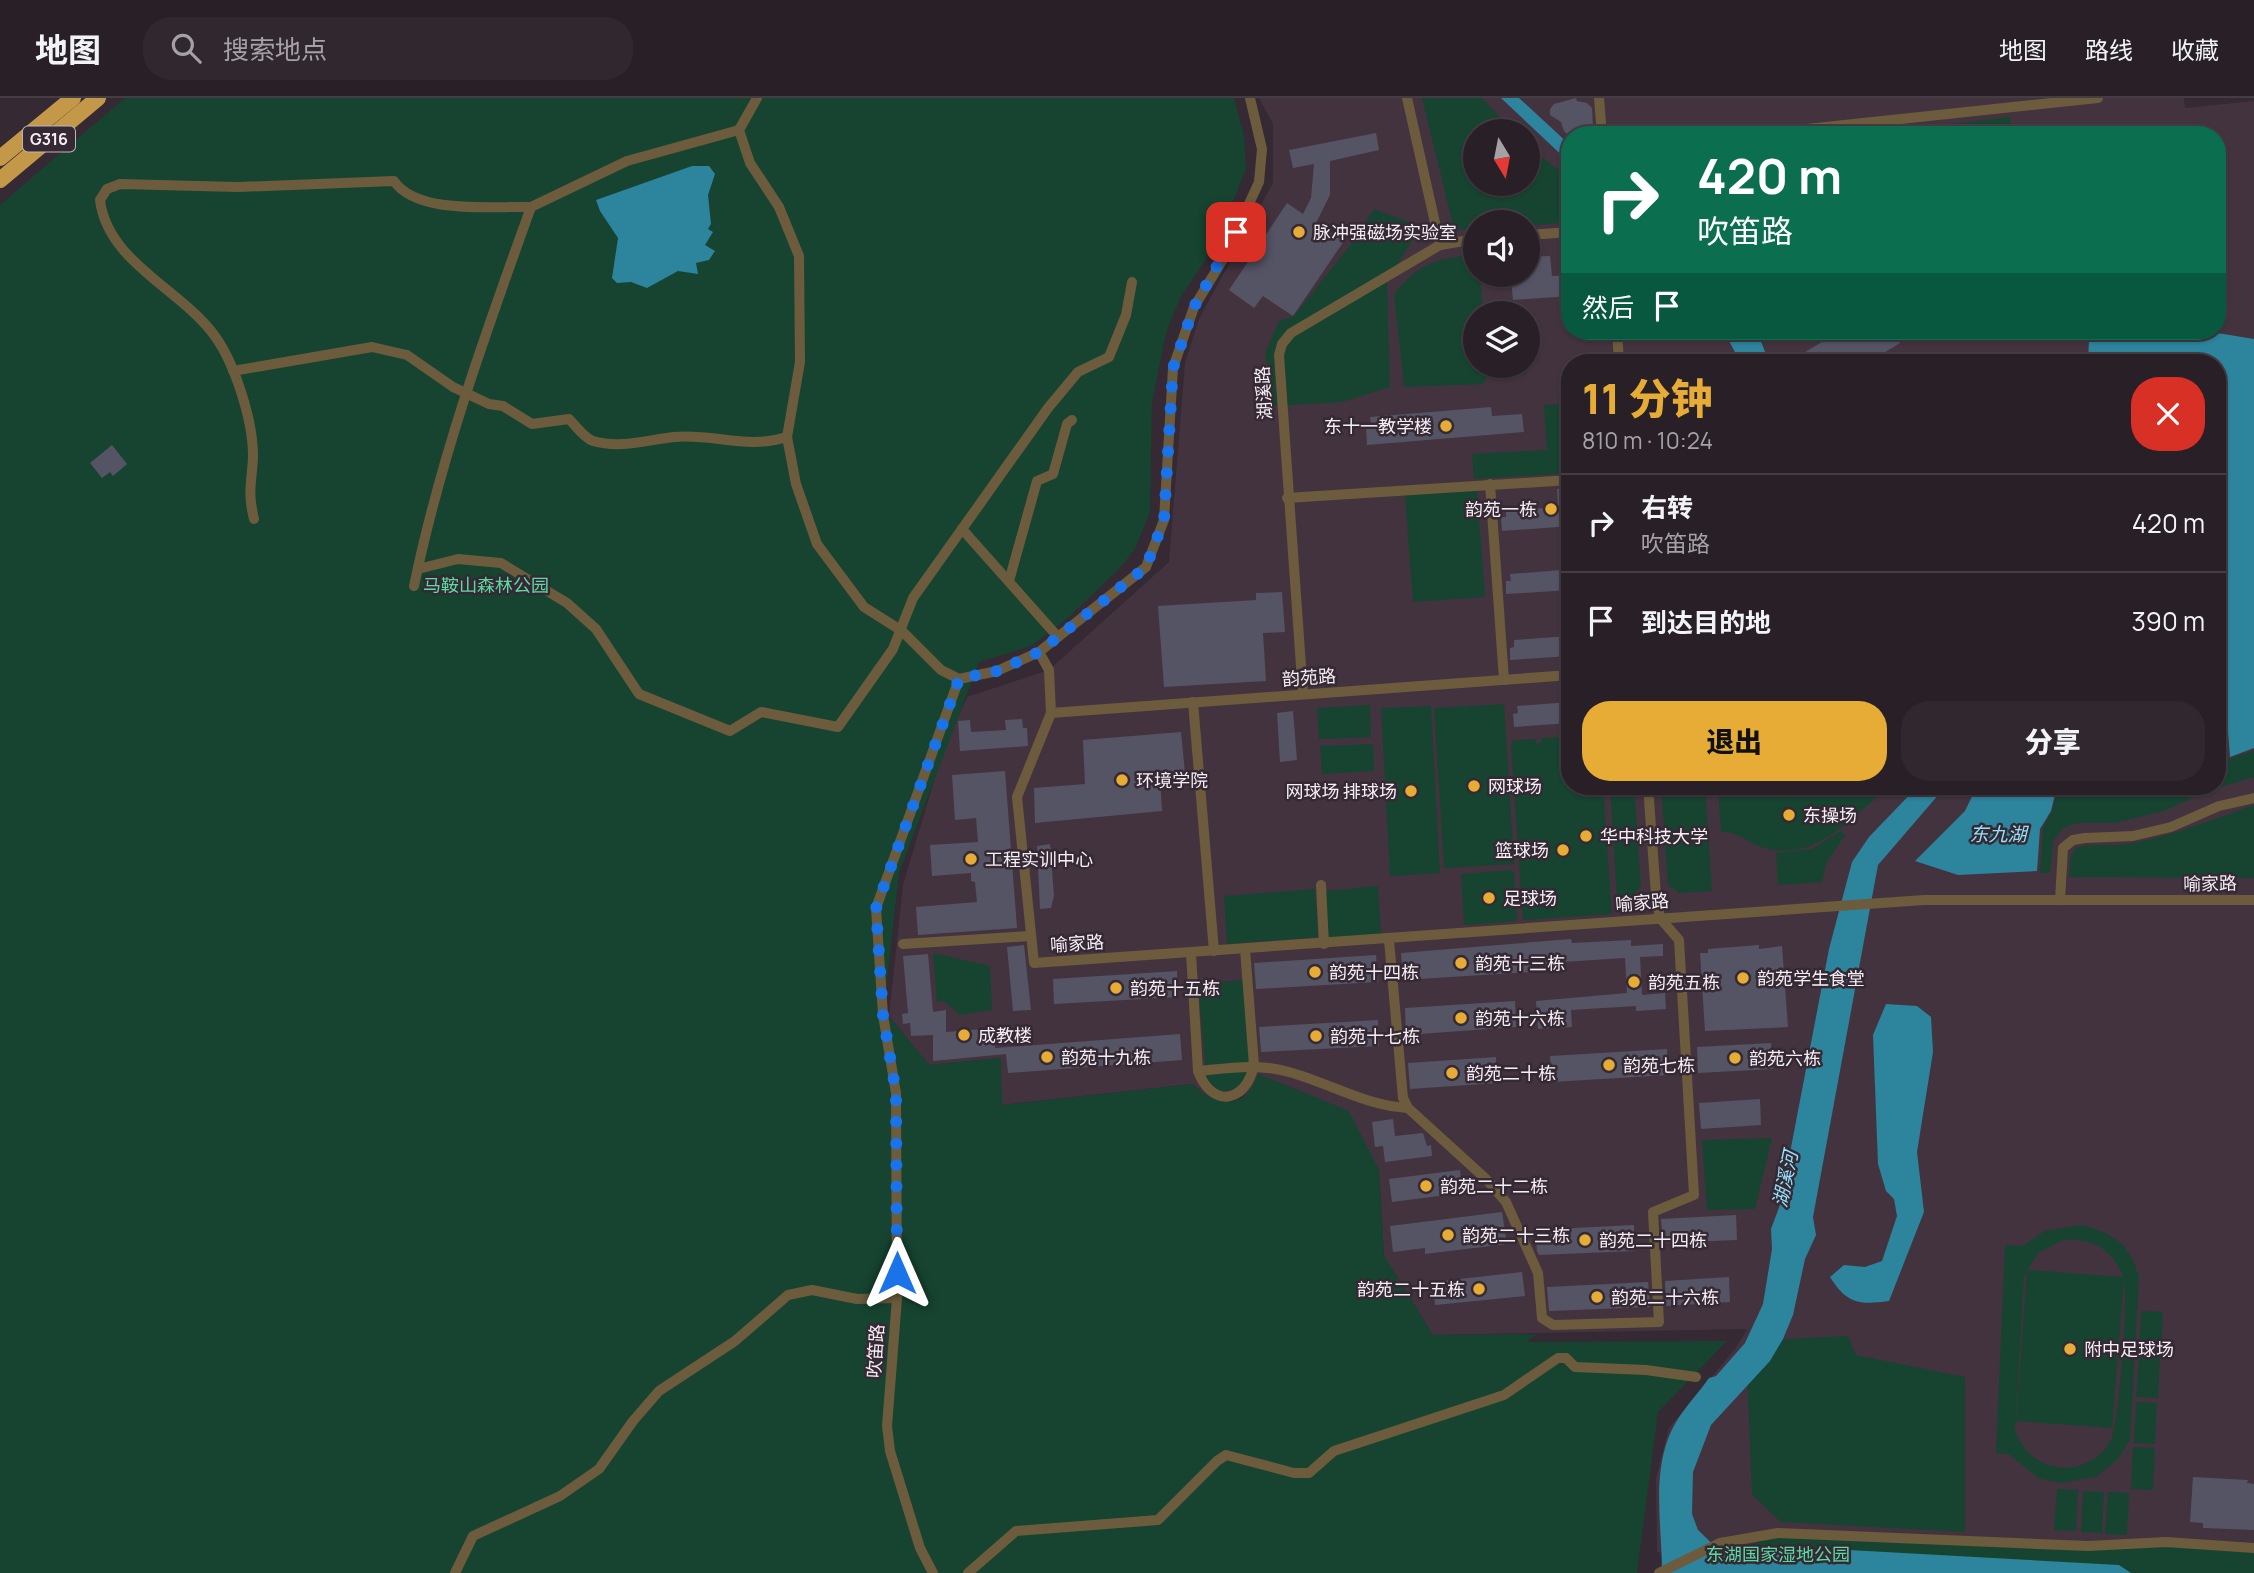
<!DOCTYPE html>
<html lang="zh">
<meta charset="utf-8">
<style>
:root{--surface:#281f27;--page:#30272f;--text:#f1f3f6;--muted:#a5a2a7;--line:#443d44;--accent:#e6ac36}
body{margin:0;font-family:Manrope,"Noto Sans SC",sans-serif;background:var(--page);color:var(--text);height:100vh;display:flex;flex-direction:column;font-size:26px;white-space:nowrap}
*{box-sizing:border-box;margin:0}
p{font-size:23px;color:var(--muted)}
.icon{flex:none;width:38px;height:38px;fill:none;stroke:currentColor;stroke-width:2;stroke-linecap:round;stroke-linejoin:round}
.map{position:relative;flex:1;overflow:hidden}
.side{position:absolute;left:1561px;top:256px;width:665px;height:441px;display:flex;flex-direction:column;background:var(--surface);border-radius:28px;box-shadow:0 2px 5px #0004,0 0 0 2px var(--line)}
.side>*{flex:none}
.guide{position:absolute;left:1561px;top:28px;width:665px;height:214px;border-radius:28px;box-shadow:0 2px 5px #0004,0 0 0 2px var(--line);background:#0b6e4f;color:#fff;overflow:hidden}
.needle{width:46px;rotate:170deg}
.fabs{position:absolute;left:1463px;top:21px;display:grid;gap:14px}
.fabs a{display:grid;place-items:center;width:77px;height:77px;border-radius:50%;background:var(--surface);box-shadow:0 2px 5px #0004,0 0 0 2px var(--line);font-size:35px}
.pin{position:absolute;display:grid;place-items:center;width:60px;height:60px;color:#fff;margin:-30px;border-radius:14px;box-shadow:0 4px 10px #0006}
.me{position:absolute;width:77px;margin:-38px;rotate:0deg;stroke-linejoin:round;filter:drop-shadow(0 0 5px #0008)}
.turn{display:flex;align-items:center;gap:24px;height:147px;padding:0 21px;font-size:32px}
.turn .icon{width:91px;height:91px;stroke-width:2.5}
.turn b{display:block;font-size:49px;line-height:60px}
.then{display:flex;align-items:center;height:66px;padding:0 21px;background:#0003;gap:14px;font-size:26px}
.round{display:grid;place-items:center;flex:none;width:74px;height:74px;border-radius:28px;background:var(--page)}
.summary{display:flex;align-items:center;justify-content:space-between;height:119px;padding:0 21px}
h1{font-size:42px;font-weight:800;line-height:52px;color:var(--accent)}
.cta{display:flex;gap:14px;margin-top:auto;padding:14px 21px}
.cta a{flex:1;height:80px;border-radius:28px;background:var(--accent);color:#111;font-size:28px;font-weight:800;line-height:80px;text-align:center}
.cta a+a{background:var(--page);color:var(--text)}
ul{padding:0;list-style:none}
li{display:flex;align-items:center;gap:21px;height:98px;padding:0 21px;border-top:2px solid var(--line)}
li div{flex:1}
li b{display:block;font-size:26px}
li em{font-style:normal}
header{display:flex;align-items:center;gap:42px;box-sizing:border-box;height:98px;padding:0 35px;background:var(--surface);border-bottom:2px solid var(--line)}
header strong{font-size:33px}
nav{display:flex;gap:38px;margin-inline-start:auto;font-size:24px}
.search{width:490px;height:63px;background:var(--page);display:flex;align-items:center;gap:18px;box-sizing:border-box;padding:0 24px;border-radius:28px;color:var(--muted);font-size:26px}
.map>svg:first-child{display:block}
.education{fill:#43333f;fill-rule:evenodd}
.green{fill:#164430;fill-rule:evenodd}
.water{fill:#2d849d}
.building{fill:#545465}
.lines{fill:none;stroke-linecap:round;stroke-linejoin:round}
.minor{stroke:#6d5b3d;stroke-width:10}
.highway{stroke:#c49849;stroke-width:16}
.route{stroke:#1a73e8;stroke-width:12;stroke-dasharray:0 21.6}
.poi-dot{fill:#e6ac36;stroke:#352934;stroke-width:2.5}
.labels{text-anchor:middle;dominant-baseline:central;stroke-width:5;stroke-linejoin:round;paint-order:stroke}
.shield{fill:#352934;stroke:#bcb3bc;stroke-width:2}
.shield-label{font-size:16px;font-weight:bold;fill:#f6eef6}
.poi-label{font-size:18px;fill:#f6eef6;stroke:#352934;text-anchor:start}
.street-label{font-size:18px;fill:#f6eef6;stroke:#352934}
.park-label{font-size:18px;fill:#5adba3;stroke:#352934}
.water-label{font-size:19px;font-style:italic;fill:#93e1fa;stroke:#352934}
</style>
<header>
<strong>地图</strong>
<div class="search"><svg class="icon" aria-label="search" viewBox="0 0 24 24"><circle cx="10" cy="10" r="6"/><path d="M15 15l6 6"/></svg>搜索地点</div>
<nav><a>地图</a><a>路线</a><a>收藏</a></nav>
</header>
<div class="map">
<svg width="2254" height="1475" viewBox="0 0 2254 1475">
<rect width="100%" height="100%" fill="#352934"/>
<path class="education" d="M1259 0H2184L2185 10 2254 3V1475L1710 1464 1657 1454 1656 1380 1669 1330 1735 1251 1747 1231 1433 1237 1384 1158 1379 1072 1247 996 1228 1004 1205 998 1193 986 1001 1007V960L929 967 889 918 903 787 942 656 967 599 1049 572 1169 464 1185 265 1199 221 1273 85V26ZM1475 33H1528V86H1475ZM1570 37H2217V233H1570ZM1475 124H1528V177H1475ZM1475 215H1528V268H1475ZM1570 264H2217V688H1570Z"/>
<g class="green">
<path d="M125 0H1234L1244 38 1246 71 1215 148 1181 198 1166 235 1152 304 1150 414 1135 451 1118 472 1069 519 1031 548 979 564 899 775 883 918 890 925 889 918 929 967 1001 960 1002 1007 1193 986C1206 1000 1230 1012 1247 996 1252 991 1255 982 1259 976L1349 1013 1379 1072 1384 1158 1433 1237 1537 1236 1526 1244 1727 1243 1658 1314 1637 1475H0V107Z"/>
<polygon points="1422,0 1482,0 1513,33 1475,33 1475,86 1528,86 1528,48 1570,81 1570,124 1528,128 1528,124 1475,124 1475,131 1461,132 1453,127"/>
<polygon points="2010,19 2012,30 1980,37 1862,37"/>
<polygon points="1374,111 1421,129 1387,182 1390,289 1342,304 1274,308 1265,255 1279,223 1294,218 1355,141"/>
<path d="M1472 157 1475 161V177H1480L1483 215H1475V268H1486L1487 278 1483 286 1404 289 1394 196C1418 166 1435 161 1472 157Z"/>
<polygon points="1570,306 1570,375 1474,381 1472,356 1547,352 1544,307"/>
<polygon points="1477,392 1485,499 1413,504 1405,397"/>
<polygon points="1504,606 1514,766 1444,770 1434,610"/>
<polygon points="1370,607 1371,639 1319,641 1317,610"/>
<polygon points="1431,608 1440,775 1390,778 1381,610"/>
<polygon points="2217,610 2226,635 2228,661 2254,653 2254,679 2205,694 2164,713 2115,725 2078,725 2063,730 2053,743 2050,775 2040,775 2043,730 2052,713 2059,688 2217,688"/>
<polygon points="1564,639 1564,644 1570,643 1570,688 1603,688 1612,816 1523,822 1511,647 1513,642 1536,641 1536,646 1541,645 1541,640"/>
<polygon points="1373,646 1374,673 1322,676 1320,648"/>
<polygon points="1610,688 1634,688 1641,789 1631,799 1617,800"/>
<polygon points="1661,688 1705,688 1712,793 1679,795 1668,787"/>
<path d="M1718 688H1875L1876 700C1843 728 1809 765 1761 749 1746 744 1738 733 1721 734Z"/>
<path d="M2254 707V780L2069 779 2071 756 2078 749C2097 745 2115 749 2133 745 2175 737 2214 721 2254 707Z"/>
<polygon points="1841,733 1845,737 1826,766 1822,784 1778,787 1776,755 1812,751"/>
<polygon points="1510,772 1514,774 1517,823 1464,827 1461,776"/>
<polygon points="1378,788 1381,836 1326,841 1324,793"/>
<polygon points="1315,791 1318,839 1227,846 1224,798"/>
<polygon points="933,855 990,868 992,912 960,917 944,903 937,904"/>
<path d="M1243 882C1244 903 1253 954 1249 972 1246 987 1234 992 1221 994L1209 987 1206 977 1198 885Z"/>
<polygon points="1772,1040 1755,1111 1707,1112 1702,1042"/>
<path d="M2082 1127C2115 1136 2130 1146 2139 1180L2130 1342 2118 1361 2096 1379 2060 1385 2038 1380 2009 1356 1996 1355 2005 1147 2022 1148 2045 1133ZM2063 1142C2091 1139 2114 1152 2123 1179L2027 1172 2038 1155ZM2027 1173 2016 1323 2112 1330 2124 1182C2128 1202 2119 1325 2111 1342 2101 1361 2079 1373 2057 1369 2036 1366 2023 1352 2015 1333L2024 1179Z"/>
<polygon points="2141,1213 2163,1214 2161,1255 2139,1254"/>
<polygon points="1848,1238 1856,1257 1965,1279 1965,1434 1781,1424 1752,1397 1747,1273 1785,1241"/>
<polygon points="2139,1258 2160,1259 2158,1300 2136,1299"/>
<polygon points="2136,1304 2157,1305 2155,1346 2134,1345"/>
<polygon points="2133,1349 2155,1350 2153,1392 2131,1391"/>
<polygon points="2057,1391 2078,1392 2076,1433 2054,1432"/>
<polygon points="2083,1393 2104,1394 2102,1435 2081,1434"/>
<polygon points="2108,1394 2129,1395 2127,1437 2105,1436"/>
<polygon points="1778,1435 2254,1451 2254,1475 1686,1475"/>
</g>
<g class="water">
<polygon points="1501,0 1519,0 1570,47 1570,65"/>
<polygon points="692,68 709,68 715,76 708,97 711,126 708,131 713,134 705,147 715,153 709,162 696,165 698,176 678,173 647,190 631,184 617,185 612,180 618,140 600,113 596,102"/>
<polygon points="1724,233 1757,233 1769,264 1740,264"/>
<polygon points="2104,233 2205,233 2254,241 2254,650 2230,659 2228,634 2217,608 2217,264 2088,264 2089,242"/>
<path d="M1918 688H1946L1878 767 1813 1119 1816 1137 1805 1161 1793 1217 1783 1241 1770 1263 1711 1327 1693 1374 1692 1416 1698 1432 1727 1460 1768 1452 1831 1451 2119 1467 2131 1475H1662C1662 1422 1648 1361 1682 1315 1690 1303 1701 1292 1709 1280L1716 1278 1745 1245 1763 1206 1772 1151 1771 1131 1780 1107 1829 851 1852 764 1869 739Z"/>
<polygon points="1977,688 2057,688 2051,713 2040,731 2037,773 1958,777 1915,763 1965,713"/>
<path d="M1886 906 1917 908 1931 919 1933 954 1917 1054 1924 1114 1889 1203C1859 1207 1847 1206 1830 1179L1844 1167 1865 1169 1882 1163 1897 1118 1894 1101 1886 1093 1878 1066 1873 937Z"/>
</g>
<g class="building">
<polygon points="1576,0 1577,3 1587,5 1592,10 1593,29 1586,37 1568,37 1564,33 1561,24 1550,17 1550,11 1554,6"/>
<polygon points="1376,35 1379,52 1330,63 1330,97 1316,125 1344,143 1293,218 1263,198 1254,210 1229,192 1287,105 1303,116 1311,100 1314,66 1293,70 1289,52"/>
<polygon points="1550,158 1552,178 1570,177 1570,198 1513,202 1511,181 1528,180 1528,159"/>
<polygon points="1840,233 1896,233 1900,245 1869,264 1799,264 1797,259"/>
<polygon points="1491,309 1492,318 1522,316 1524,334 1367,347 1366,328 1371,327 1370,319"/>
<polygon points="112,347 127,366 113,378 110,374 102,380 90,365"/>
<polygon points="1570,390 1570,428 1502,433 1501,419 1506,419 1506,413 1558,409 1557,391"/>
<polygon points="1570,453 1570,492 1506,496 1506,483 1511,483 1510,476 1562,472 1561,454"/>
<polygon points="1282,494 1285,534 1263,535 1266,583 1164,589 1158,508 1256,502 1256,495"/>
<polygon points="1570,538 1570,558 1510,562 1510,550 1514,549 1514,542"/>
<polygon points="1570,604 1570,625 1514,629 1513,616 1518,615 1517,608"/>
<polygon points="1293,613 1297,662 1280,664 1277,615"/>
<polygon points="1022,621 1023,630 1027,630 1028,648 960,653 958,623 970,622 971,634 1006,632 1005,622"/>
<polygon points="1181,634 1185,675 1160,678 1162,713 1035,725 1034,690 1085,686 1083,642"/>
<polygon points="1005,673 1017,830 918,837 916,809 977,804 975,784 971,783 971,775 932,778 930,747 978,744 976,720 955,722 952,677"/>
<polygon points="1050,746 1054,798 1051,810 1040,811 1037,748"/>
<polygon points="1571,841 1572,845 1631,842 1631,848 1663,846 1663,858 1640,859 1642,897 1665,895 1666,911 1636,913 1636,908 1571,912 1572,929 1538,931 1536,903 1627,895 1625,860 1562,864 1563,872 1403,882 1401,855"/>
<polygon points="1024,847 1031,912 1013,913 1007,849"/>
<polygon points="1759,847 1759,851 1782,848 1788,929 1705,933 1700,855 1708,855 1708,851"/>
<polygon points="928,856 933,914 946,912 946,934 995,930 995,950 1180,936 1182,962 1008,975 1006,956 933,963 933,937 911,938 910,925 903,926 902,916 908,915 903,858"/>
<polygon points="1376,857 1378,884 1256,891 1254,865"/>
<polygon points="1177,873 1178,899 1054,906 1053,881"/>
<polygon points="1515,903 1516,929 1406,937 1405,910"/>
<polygon points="1378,922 1379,948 1261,954 1259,929"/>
<polygon points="1771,945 1773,971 1698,975 1697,949"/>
<polygon points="1667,951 1668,977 1552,984 1550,958"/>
<polygon points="1496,959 1497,985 1410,991 1408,965"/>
<polygon points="1760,1001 1761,1027 1701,1031 1699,1005"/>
<polygon points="1393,1021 1395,1038 1423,1035 1427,1048 1431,1047 1432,1058 1385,1064 1383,1048 1375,1049 1372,1024"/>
<polygon points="1460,1072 1462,1095 1392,1104 1389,1081"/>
<polygon points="1502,1114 1507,1146 1425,1156 1425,1150 1393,1154 1390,1128"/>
<polygon points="1736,1117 1737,1142 1663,1145 1661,1121"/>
<polygon points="1634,1127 1635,1153 1539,1157 1537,1153 1535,1132"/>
<polygon points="1522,1174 1525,1198 1435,1207 1433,1184"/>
<polygon points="1729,1179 1730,1204 1666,1208 1665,1183"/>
<polygon points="1648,1184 1650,1209 1549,1213 1547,1189"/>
<polygon points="2193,1379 2248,1382 2247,1385 2254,1386 2254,1432 2203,1430 2203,1425 2190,1424"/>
</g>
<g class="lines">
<g class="minor">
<polyline points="757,0 739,32 750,65 779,109 799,158 800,264 787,339 796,386 817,446 864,509 902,533 941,572 959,581"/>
<polyline points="1407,0 1440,147"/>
<polyline points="1599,0 1602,37"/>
<polyline points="1751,37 2098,0"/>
<polyline points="1528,137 1570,134"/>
<polyline points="1617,233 1619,264"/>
<path d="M233 273 372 249 407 257 453 289 489 306 503 308 532 326 569 321C576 328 584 340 593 343 621 351 647 342 674 339 714 335 747 352 787 339"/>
<polyline points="1490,386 1504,582"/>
<polyline points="1287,400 1570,382"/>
<path d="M254 421C247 392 252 385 253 358 253 322 234 261 211 233 177 190 107 162 100 102L107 91 120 86 238 89 394 83C417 117 493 108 531 109"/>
<polyline points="962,431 1058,539"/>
<polyline points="418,471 458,461 501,465 567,505 596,531 639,596 730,633 761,614 838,629 893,551 913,500 1048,310 1078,274 1109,259 1126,217 1132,184"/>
<polyline points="1009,483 1037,383 1053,376 1067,326 1072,322"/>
<path d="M414 488C441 358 486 234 531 109L627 63 739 32"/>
<polyline points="1039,554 1049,572 1051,615 1017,699 1034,865 1924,802 2254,802"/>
<polyline points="1303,596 1279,257 1282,246 1291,235 1440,147 1475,141"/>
<polyline points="1193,604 1214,853"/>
<polyline points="1051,615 1570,577"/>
<polyline points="1321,787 1324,846"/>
<polyline points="2060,802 2063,750 2073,742 2085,740 2133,738 2171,729 2219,708 2254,700"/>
<polyline points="1389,842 1403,1000 1408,1010 1486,1081 1506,1104 1538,1175 1542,1220 1553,1227 1659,1224 1653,1114 1694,1097 1679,842 1660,820 1656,797 1648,688"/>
<polyline points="903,846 1030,838"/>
<path d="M1191 855 1198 973C1212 1011 1246 1005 1254 967L1245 851"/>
<path d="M1198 973C1229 970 1258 965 1289 974 1329 985 1366 1008 1408 1010"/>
<polyline points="455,1475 473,1438 560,1398 599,1371 633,1323 659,1293 735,1243 788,1197 812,1192 857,1201 897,1200"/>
<polyline points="933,1475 920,1450 890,1353 887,1328 897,1200 896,995 883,917 876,810 959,581 997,573 1039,554 1146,469 1164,422 1173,270 1194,209 1225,158 1259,84 1262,51 1250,0"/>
<polyline points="968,1475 1016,1433 1158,1422 1217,1363 1226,1357 1294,1375 1309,1375 1334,1353 1504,1297 1558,1260 1566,1260 1575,1269 1646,1272 1696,1279"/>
<polyline points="1659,1475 1720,1445 1778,1435 2088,1448 2166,1444 2254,1450"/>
</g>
<g class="highway">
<polyline points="0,60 73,0"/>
<polyline points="0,82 98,0"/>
</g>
</g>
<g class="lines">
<polyline class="route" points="897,1175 896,995 883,917 876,810 959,581 997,573 1039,554 1146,469 1164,422 1173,270 1194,209 1236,134"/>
</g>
<g class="poi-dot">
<circle cx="1299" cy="134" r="7"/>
<circle cx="1446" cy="328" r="7"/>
<circle cx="1551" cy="411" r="7"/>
<circle cx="1122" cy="682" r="7"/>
<circle cx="1474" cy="688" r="7"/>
<circle cx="1411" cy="693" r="7"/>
<circle cx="1789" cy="717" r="7"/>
<circle cx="1586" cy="738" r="7"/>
<circle cx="1563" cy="752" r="7"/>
<circle cx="971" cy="761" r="7"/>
<circle cx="1489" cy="800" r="7"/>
<circle cx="1461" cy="865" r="7"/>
<circle cx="1315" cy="874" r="7"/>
<circle cx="1743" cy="880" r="7"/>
<circle cx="1634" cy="884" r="7"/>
<circle cx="1116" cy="890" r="7"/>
<circle cx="1461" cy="920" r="7"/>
<circle cx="964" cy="937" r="7"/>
<circle cx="1316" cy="938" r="7"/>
<circle cx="1047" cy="959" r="7"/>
<circle cx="1735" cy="960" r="7"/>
<circle cx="1609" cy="967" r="7"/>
<circle cx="1452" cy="975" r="7"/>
<circle cx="1426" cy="1088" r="7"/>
<circle cx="1448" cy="1137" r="7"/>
<circle cx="1585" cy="1142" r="7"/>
<circle cx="1479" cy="1191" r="7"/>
<circle cx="1597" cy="1199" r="7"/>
<circle cx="2070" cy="1251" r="7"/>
</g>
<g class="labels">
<rect class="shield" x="23" y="28.5" width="52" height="25" rx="5"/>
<g class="shield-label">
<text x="49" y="41">G316</text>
</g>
<g class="poi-label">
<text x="1313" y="134">脉冲强磁场实验室</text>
<text x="1432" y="328" text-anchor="end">东十一教学楼</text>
<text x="1537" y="411" text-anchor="end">韵苑一栋</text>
<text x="1136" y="682">环境学院</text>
<text x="1488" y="688">网球场</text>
<text x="1397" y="693" text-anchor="end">网球场 排球场</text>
<text x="1803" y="717">东操场</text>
<text x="1600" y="738">华中科技大学</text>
<text x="1549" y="752" text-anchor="end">篮球场</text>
<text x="985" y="761">工程实训中心</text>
<text x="1503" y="800">足球场</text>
<text x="1475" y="865">韵苑十三栋</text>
<text x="1329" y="874">韵苑十四栋</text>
<text x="1757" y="880">韵苑学生食堂</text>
<text x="1648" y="884">韵苑五栋</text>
<text x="1130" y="890">韵苑十五栋</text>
<text x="1475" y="920">韵苑十六栋</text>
<text x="978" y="937">成教楼</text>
<text x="1330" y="938">韵苑十七栋</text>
<text x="1061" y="959">韵苑十九栋</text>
<text x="1749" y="960">韵苑六栋</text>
<text x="1623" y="967">韵苑七栋</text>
<text x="1466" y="975">韵苑二十栋</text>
<text x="1440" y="1088">韵苑二十二栋</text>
<text x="1462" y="1137">韵苑二十三栋</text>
<text x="1599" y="1142">韵苑二十四栋</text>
<text x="1465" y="1191" text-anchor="end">韵苑二十五栋</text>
<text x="1611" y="1199">韵苑二十六栋</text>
<text x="2084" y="1251">附中足球场</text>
</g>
<g class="street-label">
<text transform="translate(1263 295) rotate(-93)">湖溪路</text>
<text transform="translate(1309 579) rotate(-4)">韵苑路</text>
<text transform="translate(2210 785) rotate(-1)">喻家路</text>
<text transform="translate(1642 804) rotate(-5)">喻家路</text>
<text transform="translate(1077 845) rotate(-4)">喻家路</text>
<text transform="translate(875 1253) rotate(-86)">吹笛路</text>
</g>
<g class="park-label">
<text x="486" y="487">马鞍山森林公园</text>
<text x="1778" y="1456">东湖国家湿地公园</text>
</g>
<g class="water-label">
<text x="1998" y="736">东九湖</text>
<text transform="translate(1785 1081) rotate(-78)">湖溪河</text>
</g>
</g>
</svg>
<div class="fabs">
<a><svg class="needle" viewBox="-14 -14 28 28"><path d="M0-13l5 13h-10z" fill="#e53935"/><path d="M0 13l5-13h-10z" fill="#a5a2a7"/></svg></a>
<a><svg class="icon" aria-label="sound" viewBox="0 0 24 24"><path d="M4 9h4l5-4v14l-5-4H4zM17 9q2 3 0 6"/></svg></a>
<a><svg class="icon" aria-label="layers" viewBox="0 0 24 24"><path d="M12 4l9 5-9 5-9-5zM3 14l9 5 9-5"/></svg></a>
</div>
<div class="pin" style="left:1236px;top:134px;background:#d93025"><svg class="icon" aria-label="arrive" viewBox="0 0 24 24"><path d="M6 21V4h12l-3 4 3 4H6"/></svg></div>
<svg class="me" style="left:897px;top:1175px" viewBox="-20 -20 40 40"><path d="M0-17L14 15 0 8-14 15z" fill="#1a73e8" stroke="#fff" stroke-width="4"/></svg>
<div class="guide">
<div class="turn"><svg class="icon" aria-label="right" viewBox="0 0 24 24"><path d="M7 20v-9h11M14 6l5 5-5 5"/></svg><div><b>420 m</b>吹笛路</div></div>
<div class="then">然后<svg class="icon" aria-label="arrive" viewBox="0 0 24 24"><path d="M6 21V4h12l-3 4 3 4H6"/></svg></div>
</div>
<section class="side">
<div class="summary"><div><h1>11 分钟</h1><p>810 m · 10:24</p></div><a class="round" style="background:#d93025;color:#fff"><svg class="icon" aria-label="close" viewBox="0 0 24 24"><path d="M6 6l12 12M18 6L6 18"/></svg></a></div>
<ul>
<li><svg class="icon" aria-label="right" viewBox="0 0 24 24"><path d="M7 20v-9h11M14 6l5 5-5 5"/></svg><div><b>右转</b><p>吹笛路</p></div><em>420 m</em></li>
<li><svg class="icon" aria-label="arrive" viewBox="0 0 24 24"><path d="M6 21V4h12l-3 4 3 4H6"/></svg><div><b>到达目的地</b></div><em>390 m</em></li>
</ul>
<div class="cta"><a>退出</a><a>分享</a></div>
</section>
</div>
